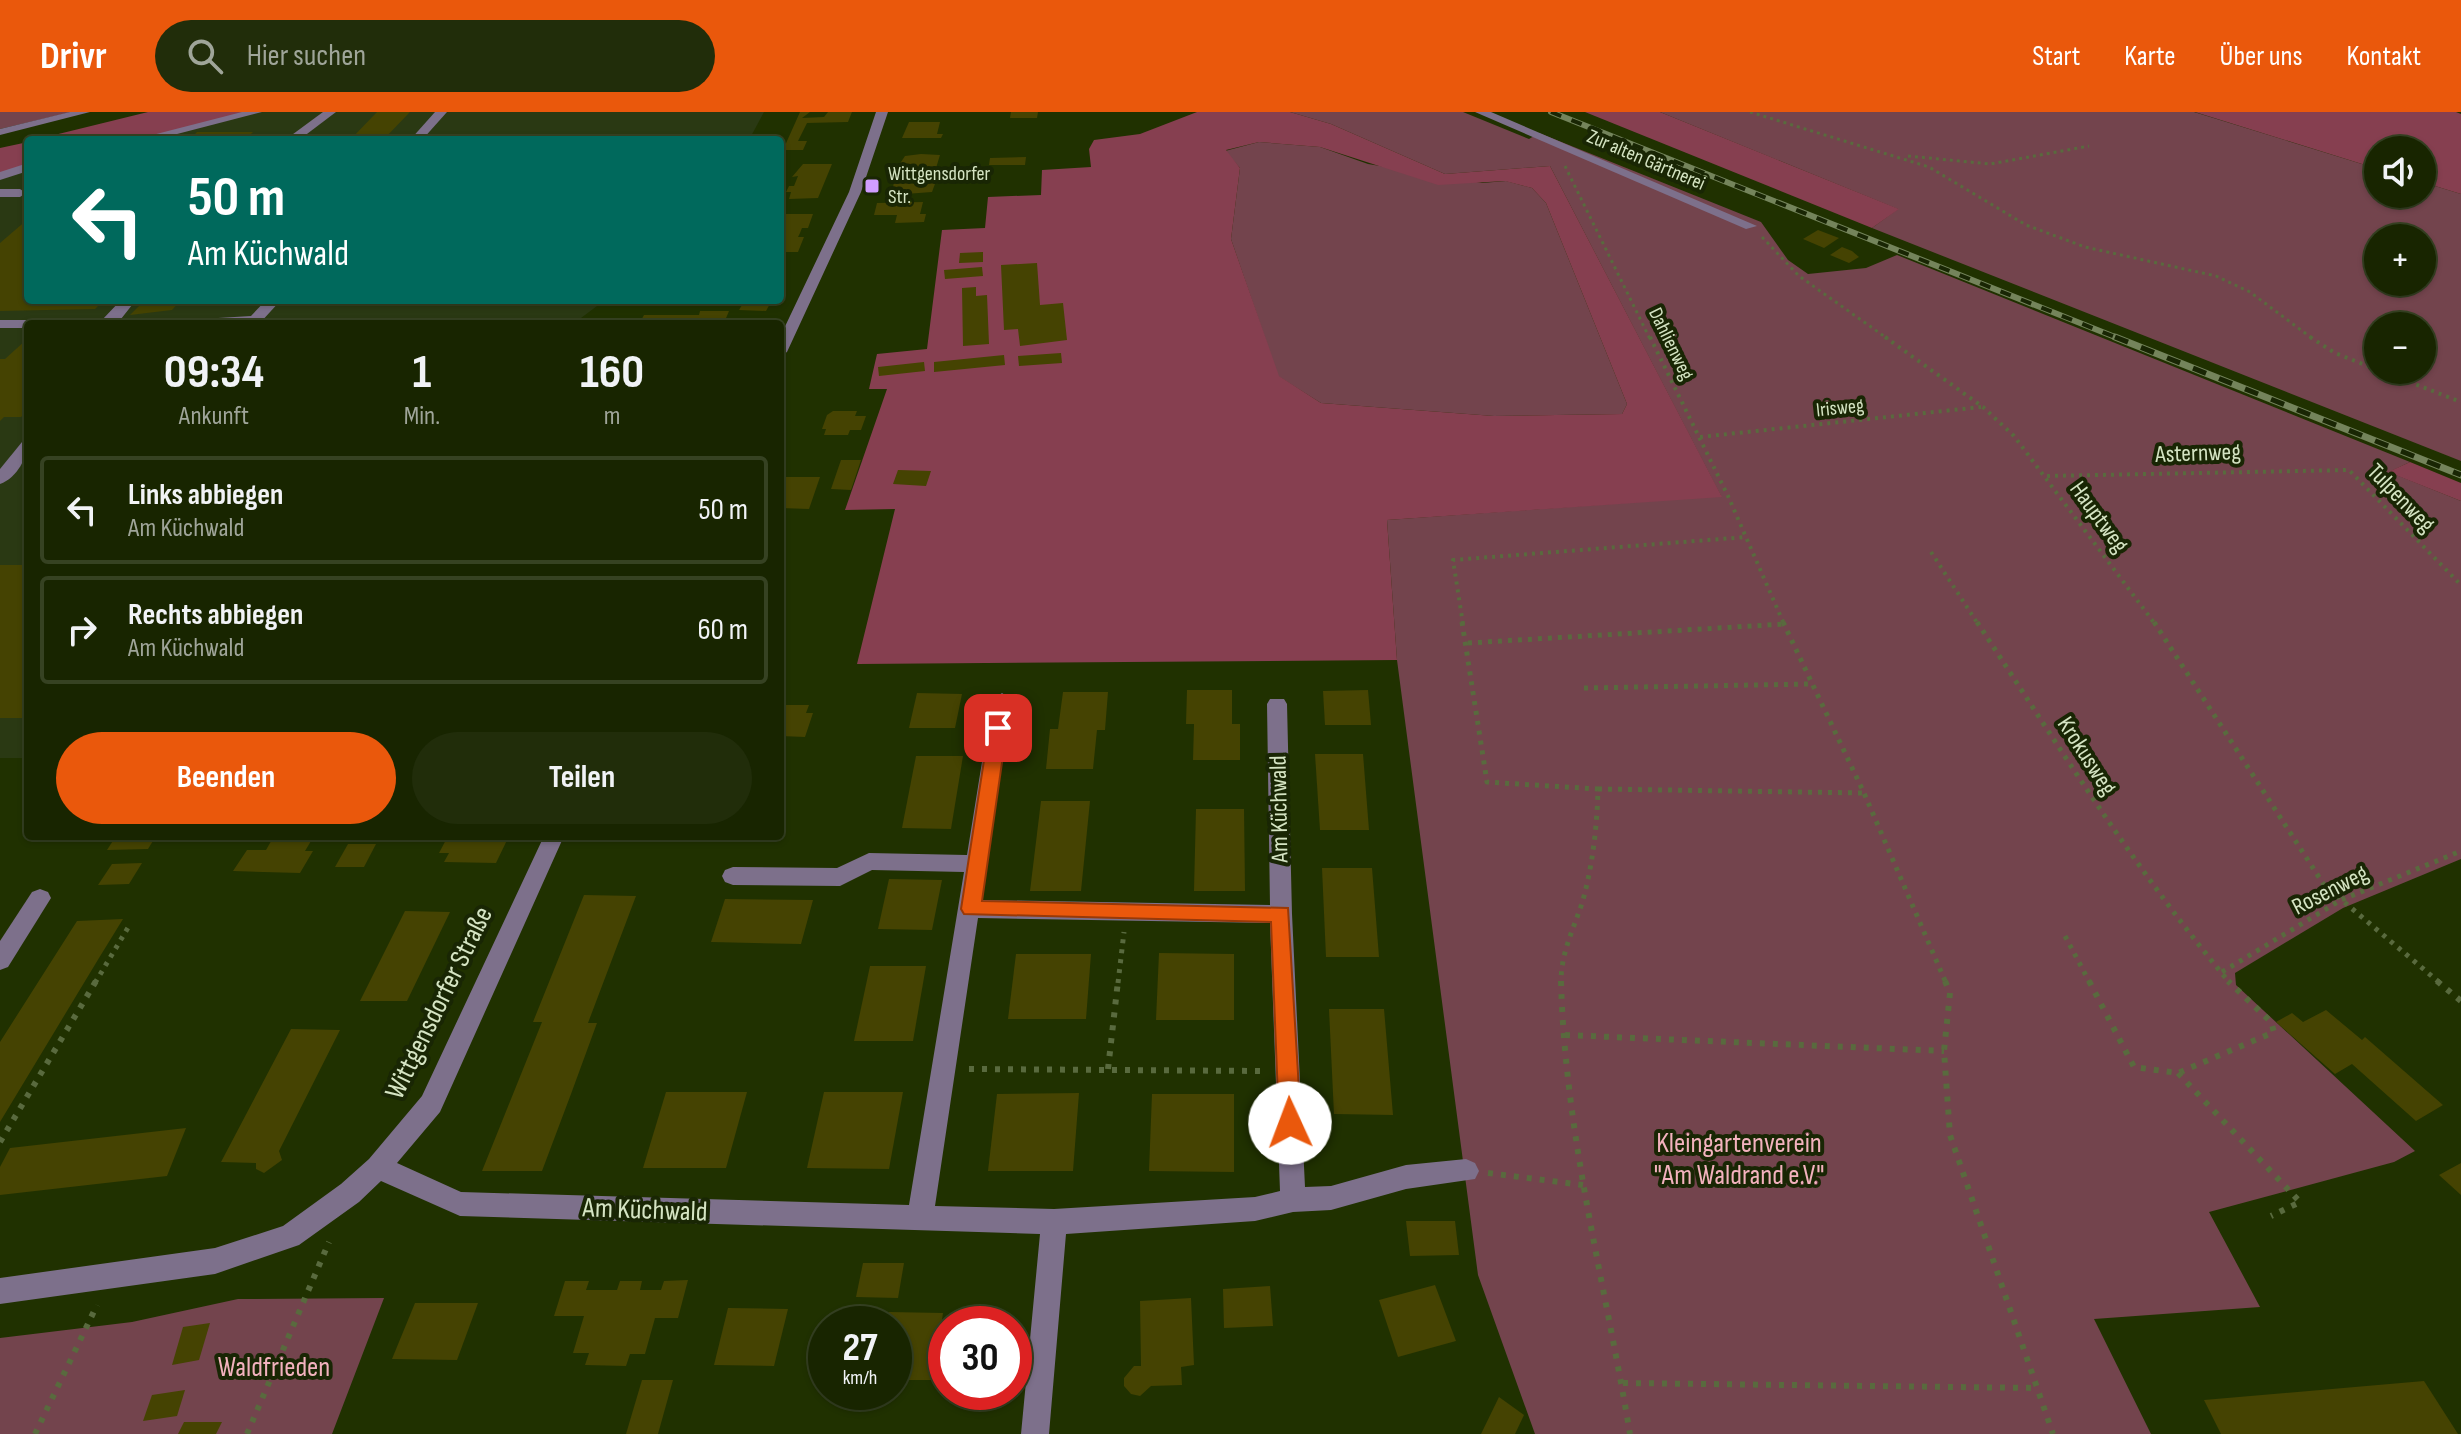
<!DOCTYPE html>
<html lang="de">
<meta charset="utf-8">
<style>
:root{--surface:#182500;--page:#212d0a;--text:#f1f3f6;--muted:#9fa599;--line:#364222;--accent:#ea580c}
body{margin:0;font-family:"Sofia Sans Condensed",sans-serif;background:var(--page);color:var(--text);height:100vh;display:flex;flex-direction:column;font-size:30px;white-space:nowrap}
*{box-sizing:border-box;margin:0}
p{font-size:26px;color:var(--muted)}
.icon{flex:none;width:44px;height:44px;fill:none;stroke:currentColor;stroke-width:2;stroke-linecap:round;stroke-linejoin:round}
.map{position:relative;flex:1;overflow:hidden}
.side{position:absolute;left:24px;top:208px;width:760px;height:520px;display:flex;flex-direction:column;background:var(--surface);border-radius:8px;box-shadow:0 2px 6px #0004,0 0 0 2px var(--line)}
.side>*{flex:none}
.banner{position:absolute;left:24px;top:24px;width:760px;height:168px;border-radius:8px;box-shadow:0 2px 6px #0004,0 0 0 2px var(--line);background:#00695c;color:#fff;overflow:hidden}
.fabs{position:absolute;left:2364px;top:24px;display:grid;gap:16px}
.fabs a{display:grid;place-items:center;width:72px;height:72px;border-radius:50%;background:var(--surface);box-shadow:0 2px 6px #0004,0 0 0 2px var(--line);font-size:40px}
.speed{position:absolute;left:808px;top:1194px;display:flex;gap:16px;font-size:40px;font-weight:700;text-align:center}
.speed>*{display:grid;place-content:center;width:104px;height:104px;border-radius:50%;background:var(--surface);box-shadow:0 2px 6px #0004,0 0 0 2px var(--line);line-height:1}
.speed small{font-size:20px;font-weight:400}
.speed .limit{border:12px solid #d22;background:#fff;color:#111}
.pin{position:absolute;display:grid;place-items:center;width:68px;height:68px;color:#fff;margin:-34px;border-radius:16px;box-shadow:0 4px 12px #0006}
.me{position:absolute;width:88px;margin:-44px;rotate:358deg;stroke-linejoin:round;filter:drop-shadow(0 0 6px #0008)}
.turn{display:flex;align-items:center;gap:28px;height:168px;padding:0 32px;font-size:36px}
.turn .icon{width:104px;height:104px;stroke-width:2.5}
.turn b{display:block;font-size:56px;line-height:68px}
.eta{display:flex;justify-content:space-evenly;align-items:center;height:136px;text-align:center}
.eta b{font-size:48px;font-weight:700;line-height:56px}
.button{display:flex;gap:16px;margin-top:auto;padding:16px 32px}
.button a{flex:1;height:92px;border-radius:48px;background:var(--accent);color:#fff;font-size:32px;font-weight:700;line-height:92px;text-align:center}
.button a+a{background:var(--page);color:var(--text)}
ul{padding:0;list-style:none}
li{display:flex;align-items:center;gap:24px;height:108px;margin:0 16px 12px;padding:0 16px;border:4px solid var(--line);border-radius:8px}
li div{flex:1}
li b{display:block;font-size:30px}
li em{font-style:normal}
header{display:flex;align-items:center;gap:48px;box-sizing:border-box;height:112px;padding:0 40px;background:var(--accent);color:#fff}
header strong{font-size:38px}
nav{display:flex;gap:44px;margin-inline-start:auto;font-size:28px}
.search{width:560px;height:72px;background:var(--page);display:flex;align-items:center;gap:20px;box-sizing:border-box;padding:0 28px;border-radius:44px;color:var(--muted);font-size:30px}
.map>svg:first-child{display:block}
.built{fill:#2a3913}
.green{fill:#73444d;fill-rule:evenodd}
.forest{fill:#863f50;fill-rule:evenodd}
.building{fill:#454302}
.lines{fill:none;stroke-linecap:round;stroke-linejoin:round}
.path-far3{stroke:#596a3e;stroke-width:3;stroke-dasharray:3 4;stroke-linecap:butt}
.path-far2{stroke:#596a3e;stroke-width:4;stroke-dasharray:3 5;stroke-linecap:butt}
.path-far1{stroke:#596a3e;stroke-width:5;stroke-dasharray:4 6;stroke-linecap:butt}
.path{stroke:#596a3e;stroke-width:6;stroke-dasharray:5 8;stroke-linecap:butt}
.minor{fill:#7d708b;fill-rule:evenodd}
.rail-far1-casing{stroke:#74845b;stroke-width:6}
.rail-casing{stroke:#74845b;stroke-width:7}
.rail-far1{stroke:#192604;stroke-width:4;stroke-dasharray:11;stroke-linecap:butt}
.rail{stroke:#192604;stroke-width:5;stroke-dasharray:14;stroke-linecap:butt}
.route{fill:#ea580c;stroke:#983908;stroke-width:2}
.poi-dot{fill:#d09dff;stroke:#192604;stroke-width:3}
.labels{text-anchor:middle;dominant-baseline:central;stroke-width:8;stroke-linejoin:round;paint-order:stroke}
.far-street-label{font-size:20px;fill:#d5e4c3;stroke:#192604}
.far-poi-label{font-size:20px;fill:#d5e4c3;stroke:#192604;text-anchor:start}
.street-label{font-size:24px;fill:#d5e4c3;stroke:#192604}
.near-street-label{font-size:28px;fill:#d5e4c3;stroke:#192604}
.near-park-label{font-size:28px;fill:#f3b2be;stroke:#192604}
</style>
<header>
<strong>Drivr</strong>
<div class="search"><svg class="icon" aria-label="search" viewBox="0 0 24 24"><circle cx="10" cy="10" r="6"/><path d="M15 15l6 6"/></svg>Hier suchen</div>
<nav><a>Start</a><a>Karte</a><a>Über uns</a><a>Kontakt</a></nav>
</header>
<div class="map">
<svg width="2461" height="1322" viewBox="0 0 2461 1322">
<rect width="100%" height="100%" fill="#203100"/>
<g class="built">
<polygon points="251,0 764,0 749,28 132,28"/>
<polygon points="28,53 28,188 605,188 573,212 28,212 28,646 0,646 0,60"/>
</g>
<g class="green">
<polygon points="0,0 72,0 0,17"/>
<polygon points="1290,0 1463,0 1529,27 1539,21 1761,110 1788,148 1808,162 1866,156 1897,143 2410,350 2389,360 2461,389 2461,747 2343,796 2235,861 2236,873 2415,1039 2394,1050 2209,1100 2260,1195 2094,1207 2151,1322 1535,1322 1478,1163 1397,548 1387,408 1721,384 1550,54 1445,62 1331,12"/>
<path d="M1660 0H2194L2378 57V82H2422V70L2461 82V349L1872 116 1898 97ZM2378 126H2422V170H2378ZM2378 214H2422V258H2378Z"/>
<polygon points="1259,30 1320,35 1368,52 1482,71 1506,69 1532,76 1546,91 1627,292 1622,302 1494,304 1321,291 1278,264 1231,127 1240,56 1225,39"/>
<polygon points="384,1186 332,1322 0,1322 0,1226 132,1210 238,1187"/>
</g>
<g class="forest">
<polygon points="148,0 252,0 135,28 34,28"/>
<path d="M1197 0H1290L1331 12 1445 62 1550 54 1722 385 1387 408 1397 548 857 552 895 397 845 398 887 277H869L877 242 927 237 942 118 985 116 988 85 1041 83 1042 58 1091 55 1089 37 1094 28 1140 22ZM1259 30 1320 35 1438 73 1505 69 1532 76 1546 91 1627 292 1622 302 1494 304 1321 291 1279 264 1231 127 1240 56 1226 38Z"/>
<polygon points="1585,0 1660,0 1899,97 1872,116"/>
<polygon points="2195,0 2456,0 2461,2 2461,82 2422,70 2422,38 2378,38 2378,57"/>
<polygon points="28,30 28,54 0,61 0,36"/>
<polygon points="2410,350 2461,371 2461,389 2388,360"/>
</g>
<g class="building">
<polygon points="377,0 410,0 383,28 350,28"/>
<polygon points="800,0 810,0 802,6 824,5 828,0 852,0 848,10 807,11 798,29 807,29 803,38 783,38"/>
<polygon points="1011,0 1038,0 1037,6 1010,6"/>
<polygon points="909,10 940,10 937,22 943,22 941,26 902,26"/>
<polygon points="197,20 253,20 245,28 189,28"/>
<polygon points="921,42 940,43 936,56 901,56 899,53 905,44"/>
<polygon points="1026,45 1025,53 989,53 990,46"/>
<polygon points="803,52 832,52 818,86 789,87 791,80 786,80 789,74 794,74 798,64 792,65"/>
<polygon points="913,67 936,69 932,80 892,83 894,69"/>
<polygon points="923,90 920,102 926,102 924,110 895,111 897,103 874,103 877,91"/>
<polygon points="782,102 813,102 808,116 802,116 800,121 798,125 804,125 798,140 780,140"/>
<polygon points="28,107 28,188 104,188 95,197 0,199 0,131"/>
<polygon points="1818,118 1839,126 1824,136 1803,127"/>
<polygon points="1842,135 1852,139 1859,145 1849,151 1830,143"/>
<polygon points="983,140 983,150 959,151 960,141"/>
<polygon points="1037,151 1040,193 1063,191 1067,228 1020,234 1018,217 1004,218 1001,153"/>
<polygon points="982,155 983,164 945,167 944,158"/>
<polygon points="976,175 976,184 987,183 989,232 963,234 962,176"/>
<polygon points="145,188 181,188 172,198 130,203"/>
<polygon points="305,188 346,188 341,194 300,194"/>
<polygon points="745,188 772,188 766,199 739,198"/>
<polygon points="700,199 729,199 724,211 639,212 644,203 699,203"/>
<polygon points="26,228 28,282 23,286 28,286 28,298 21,305 4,305 0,309 0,247 5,247"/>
<polygon points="1061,241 1062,251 1019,254 1018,244"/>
<polygon points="1004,243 1005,253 934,260 934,250"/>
<polygon points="924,250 925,259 879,264 878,255"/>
<polygon points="833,299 857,299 855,304 866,304 861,318 850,318 848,323 824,323 826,317 822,317 827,303"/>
<polygon points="841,348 861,348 851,378 831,377"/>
<polygon points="898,358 931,359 926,374 893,372"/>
<polygon points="780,365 820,365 809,397 780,396"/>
<rect x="0" y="453" width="28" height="153"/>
<polygon points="1187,578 1232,578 1232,612 1240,612 1240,648 1193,648 1194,612 1186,612"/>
<polygon points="1368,578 1371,613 1325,613 1323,579"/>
<polygon points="1063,580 1108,580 1105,618 1097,618 1093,657 1046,657 1050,617 1058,617"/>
<polygon points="917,581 962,582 955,616 909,616"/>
<polygon points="786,593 809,593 806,601 813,601 805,625 780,624 780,601"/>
<polygon points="1315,642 1363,642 1369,718 1320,718"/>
<polygon points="916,644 963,644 951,717 902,716"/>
<polygon points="1041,689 1090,689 1081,779 1030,779"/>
<polygon points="1196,697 1244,697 1245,779 1194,779"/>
<polygon points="116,724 156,724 148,737 107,738"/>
<polygon points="274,724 328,724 325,729 311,729 305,739 313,739 300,761 233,759 247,738 266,738"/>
<polygon points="448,724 509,724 496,751 444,750 449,741 439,741"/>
<polygon points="348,732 376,732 364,755 335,755"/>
<polygon points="142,751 129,772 98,773 112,752"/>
<polygon points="1322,756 1372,756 1379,845 1326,845"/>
<polygon points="889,767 942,768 932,818 878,817"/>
<polygon points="584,783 636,784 588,911 597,911 571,982 542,1059 482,1059 542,910 533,910"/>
<polygon points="725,787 813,788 801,832 711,830"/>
<polygon points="405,799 450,800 407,889 360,889"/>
<polygon points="123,807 99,846 0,1010 0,930 77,809"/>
<polygon points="1159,841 1234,842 1234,908 1156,908"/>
<polygon points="1016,842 1091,842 1086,907 1008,907"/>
<polygon points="870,854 926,854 913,929 854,929"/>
<polygon points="1329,897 1384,897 1393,1003 1334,1002"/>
<polygon points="2326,898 2362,928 2365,925 2443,993 2416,1009 2352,952 2335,962 2276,910 2292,901 2303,910"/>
<polygon points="291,917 340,918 279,1039 282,1048 264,1061 256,1057 256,1051 221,1050"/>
<polygon points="666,980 747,980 726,1056 643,1056"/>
<polygon points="824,980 903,980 889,1057 807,1056"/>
<polygon points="1079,981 1073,1059 988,1059 997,982"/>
<polygon points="1152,982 1234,982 1234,1060 1149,1059"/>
<polygon points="186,1016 167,1064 0,1083 0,1055 10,1036"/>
<polygon points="2461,1051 2461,1083 2439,1063"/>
<polygon points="1406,1109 1455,1109 1459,1143 1410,1144"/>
<polygon points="863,1151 904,1151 898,1186 856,1185"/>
<polygon points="688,1168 678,1206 655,1206 645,1242 630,1242 626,1254 585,1253 589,1241 573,1241 584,1204 554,1204 565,1169 589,1169 586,1178 617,1178 620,1169 642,1169 640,1178 661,1178 664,1169"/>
<polygon points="1435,1173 1456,1229 1398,1245 1379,1188"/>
<polygon points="1270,1174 1273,1214 1224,1216 1223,1177"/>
<polygon points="1191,1186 1194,1253 1181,1255 1182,1273 1151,1274 1140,1284 1131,1282 1124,1274 1124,1266 1134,1254 1141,1254 1140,1189"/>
<polygon points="415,1191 478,1191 457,1248 392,1247"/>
<polygon points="728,1196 788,1197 774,1254 714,1253"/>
<polygon points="889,1200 943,1201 933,1268 894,1268 894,1212 887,1212"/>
<polygon points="210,1211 199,1248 172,1253 183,1215"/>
<polygon points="642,1268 673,1268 658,1322 626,1322"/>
<polygon points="2424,1269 2458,1322 2221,1322 2204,1288"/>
<polygon points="185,1278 177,1304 143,1309 152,1283"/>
<polygon points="1499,1285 1524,1303 1515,1322 1481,1322"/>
<polygon points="184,1310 222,1310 216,1322 178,1322"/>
</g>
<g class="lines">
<g class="path-far3">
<polyline points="1750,0 1929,55 2026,113 2085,135 2216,164 2250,180 2313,227"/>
<polyline points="1908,44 1990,52 2089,34"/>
<polyline points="1565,54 1650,227"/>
<polyline points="1762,125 1799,164 1888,227"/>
</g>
<g class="path-far2">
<polyline points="1650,225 1728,384 1784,512"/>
<polyline points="1885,225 1983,295 2014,324 2155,512"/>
<polyline points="2310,225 2335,241 2378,258"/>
<polyline points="2379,258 2461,290"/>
<polyline points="1700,325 1981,295"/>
<polyline points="2047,364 2349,358 2461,473"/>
<polyline points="1931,440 1978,512"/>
<polyline points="1463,512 1453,448 1746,425"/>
</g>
<g class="path-far1">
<path d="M1462 510 1487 670 1598 677C1597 714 1593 751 1583 788 1574 817 1561 839 1561 871"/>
<polyline points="1783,510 1864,681 1946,871"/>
<path d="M1977 510C2058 633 2135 758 2230 871"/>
<polyline points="2154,510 2324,773 2440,871"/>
<polyline points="1468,531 1785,512"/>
<polyline points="1584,576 1810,572"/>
<polyline points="1598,677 1864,681"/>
<polyline points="2065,824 2090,871"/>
<polyline points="2222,860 2341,788 2461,739"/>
<polyline points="95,871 129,814"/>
<polyline points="1118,871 1124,820"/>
</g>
<g class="path">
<path d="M1561 869C1565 1022 1605 1171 1630 1322"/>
<polyline points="1945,869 1950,881 1944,939 1950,1023 2053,1322"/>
<polyline points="2089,869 2134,955 2178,961 2274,920 2271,910 2228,869"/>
<polyline points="2437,869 2461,889"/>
<polyline points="1565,923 1944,939"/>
<polyline points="969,957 1263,959"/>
<polyline points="1108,957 1118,869"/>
<polyline points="2178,961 2300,1090 2271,1104"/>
<polyline points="0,1030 96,869"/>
<polyline points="1488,1061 1583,1073"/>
<polyline points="1623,1271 2037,1276"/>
<polyline points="35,1322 97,1193"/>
<polyline points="247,1322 329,1130"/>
</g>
<g class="minor">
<polygon points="70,0 90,0 0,23 0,17"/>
<polygon points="242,0 262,0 154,28 133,28"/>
<polygon points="323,0 336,0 299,28 285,28"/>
<polygon points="435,0 447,0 422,28 410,28"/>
<polygon points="876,0 888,0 861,80 787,240 780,244 780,225 849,80"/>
<polygon points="1475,0 1491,0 1757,114 1746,117"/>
<polygon points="28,51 28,59 0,68 0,60"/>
<polygon points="0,77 20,77 26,81 20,85 0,85"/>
<polygon points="121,188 136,188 117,212 28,212 28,216 0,216 0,208 102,208"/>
<polygon points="266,188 281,188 260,211 178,212 185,208 251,204"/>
<path d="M28 328C28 345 17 366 0 372V357L22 330Z"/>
<path d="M1002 581 1012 588 981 788 1270 793 1267 592 1270 587H1284L1287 592 1292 802 1305 1075 1331 1074 1406 1053 1466 1047 1475 1051 1479 1059 1475 1067 1406 1077 1331 1098 1293 1100 1255 1109 1066 1122 1049 1322H1021L1040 1122 460 1104 381 1069 359 1090 299 1133 215 1162 0 1192V1166L215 1136 283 1114 341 1072 369 1047 422 984 544 724H564L440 1000 397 1051 461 1080 909 1093 964 760 872 758 840 774 733 773 725 770 722 764 725 758 733 755 837 756 869 741 967 743 992 588ZM978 806 1270 811 1280 1079 1255 1085 1054 1097 935 1094Z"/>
<polygon points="40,777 48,780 51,786 8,855 0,858 0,829 32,780"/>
</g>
<g class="rail-far1-casing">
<polyline id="rail-far1" points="1551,0 2120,227"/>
</g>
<g class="rail-casing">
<polyline id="rail" points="2115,225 2461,363"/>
</g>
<use href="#rail-far1" class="rail-far1"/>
<use href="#rail" class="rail"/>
</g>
<polygon class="route" points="998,609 1007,616 982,789 1288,796 1301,1011 1298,1018 1290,1021 1282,1018 1279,1011 1271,810 964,802 961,797 989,616"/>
<rect class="poi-dot" x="864" y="66" width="16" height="16" rx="4"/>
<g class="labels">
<g class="far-street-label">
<text transform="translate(1646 48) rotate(23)">Zur alten Gärtnerei</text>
<text transform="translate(1671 232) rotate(64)">Dahlienweg</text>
<text transform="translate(1840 296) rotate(-6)">Irisweg</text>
</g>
<g class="far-poi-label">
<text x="888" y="62">Wittgensdorfer<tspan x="888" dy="23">Str.</tspan></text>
</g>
<g class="street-label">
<text transform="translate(2198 341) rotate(-2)">Asternweg</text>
<text transform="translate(2401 386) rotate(46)">Tulpenweg</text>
<text transform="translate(2099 405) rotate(54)">Hauptweg</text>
<text transform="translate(2087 644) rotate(57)">Krokusweg</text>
<text transform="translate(1279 697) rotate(-91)">Am Küchwald</text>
<text transform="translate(2330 778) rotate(-27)">Rosenweg</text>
</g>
<g class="near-street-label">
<text transform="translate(439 891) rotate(-64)">Wittgensdorfer Straße</text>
<text transform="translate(645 1098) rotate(2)">Am Küchwald</text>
</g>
<g class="near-park-label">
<text x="1739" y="1031">Kleingartenverein<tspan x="1739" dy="32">"Am Waldrand e.V."</tspan></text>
<text x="274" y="1255">Waldfrieden</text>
</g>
</g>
</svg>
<div class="fabs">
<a><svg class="icon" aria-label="sound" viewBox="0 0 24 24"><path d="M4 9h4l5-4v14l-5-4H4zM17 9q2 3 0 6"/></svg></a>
<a>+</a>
<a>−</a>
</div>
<div class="speed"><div>27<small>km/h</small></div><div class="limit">30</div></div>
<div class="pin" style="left:998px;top:616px;background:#d93025"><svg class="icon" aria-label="arrive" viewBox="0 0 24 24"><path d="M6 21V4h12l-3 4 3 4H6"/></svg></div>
<svg class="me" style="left:1290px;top:1011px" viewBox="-20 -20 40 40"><circle r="19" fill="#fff"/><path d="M0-13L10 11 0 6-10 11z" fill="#ea580c"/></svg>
<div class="banner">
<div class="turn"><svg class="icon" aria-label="left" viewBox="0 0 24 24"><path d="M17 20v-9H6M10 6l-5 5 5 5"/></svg><div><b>50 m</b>Am Küchwald</div></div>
</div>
<section class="side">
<div class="eta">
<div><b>09:34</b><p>Ankunft</p></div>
<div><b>1</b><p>Min.</p></div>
<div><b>160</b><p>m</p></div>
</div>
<ul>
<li><svg class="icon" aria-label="left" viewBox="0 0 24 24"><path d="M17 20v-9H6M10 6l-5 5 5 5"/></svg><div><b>Links abbiegen</b><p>Am Küchwald</p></div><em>50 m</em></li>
<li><svg class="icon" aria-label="right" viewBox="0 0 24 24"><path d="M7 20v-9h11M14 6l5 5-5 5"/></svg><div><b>Rechts abbiegen</b><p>Am Küchwald</p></div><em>60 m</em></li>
</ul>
<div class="button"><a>Beenden</a><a>Teilen</a></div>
</section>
</div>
